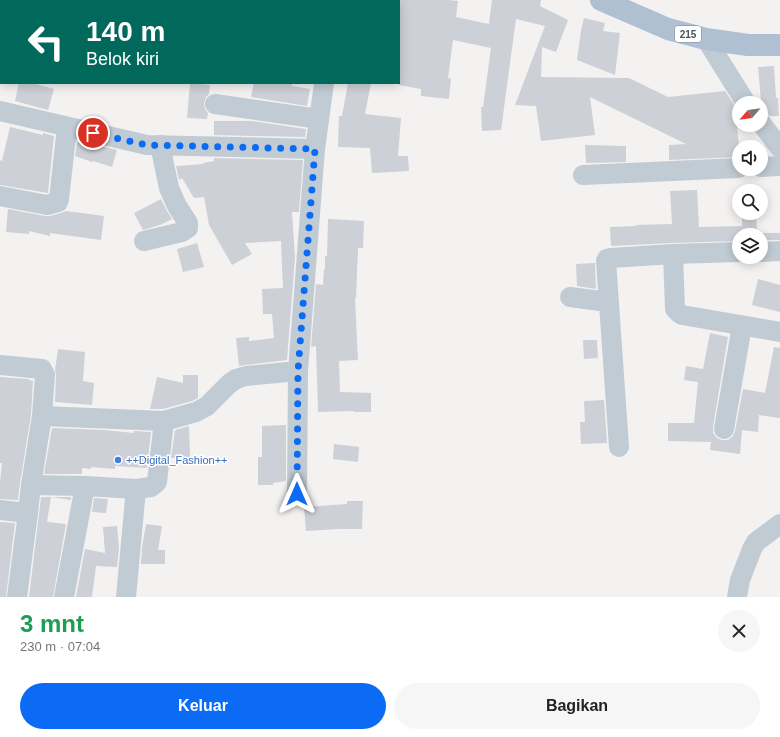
<!DOCTYPE html>
<html lang="id">
<meta charset="utf-8">
<style>
:root{--surface:#fff;--page:#f6f6f6;--text:#222;--muted:#767676;--accent:#0b6bf4}
body{margin:0;font-family:Arial,sans-serif;background:var(--page);color:var(--text);height:100vh;display:flex;flex-direction:column;font-size:15px;white-space:nowrap}
*{box-sizing:border-box;margin:0}
p{font-size:13px;color:var(--muted)}
.icon{flex:none;width:22px;height:22px;fill:none;stroke:currentColor;stroke-width:2;stroke-linecap:round;stroke-linejoin:round}
.map{position:relative;height:597px;overflow:hidden}
.drawer{display:flex;flex-direction:column;background:var(--surface);flex:1}
.drawer>*{flex:none}
.hud{position:absolute;left:0px;top:0px;width:400px;height:84px;box-shadow:0 2px 10px #0003;background:#00695c;color:#fff;overflow:hidden}
.needle{width:26px;rotate:242deg}
.tools{position:absolute;left:732px;top:96px;display:grid;gap:8px}
.tools a{display:grid;place-items:center;width:36px;height:36px;border-radius:50%;background:var(--surface);box-shadow:0 2px 10px #0003;font-size:20px}
.pin{position:absolute;display:grid;place-items:center;width:34px;height:34px;color:#fff;margin:-17px;border:2px solid #fff;border-radius:50%;box-shadow:0 1px 4px #0007}
.me{position:absolute;width:44px;margin:-22px;rotate:0deg;stroke-linejoin:round;filter:drop-shadow(0 0 3px #0008)}
.turn{display:flex;align-items:center;gap:14px;height:84px;padding:0 20px;font-size:18px}
.turn .icon{width:52px;height:52px;stroke-width:2.5}
.turn b{display:block;font-size:28px;line-height:34px}
.round{display:grid;place-items:center;flex:none;width:42px;height:42px;border-radius:21px;background:var(--page)}
.summary{display:flex;align-items:center;justify-content:space-between;height:68px;padding:0 20px}
h1{font-size:24px;font-weight:800;line-height:30px;color:#1e9e55}
.primary-button{display:flex;gap:8px;margin-top:auto;padding:8px 20px}
.primary-button a{flex:1;height:46px;border-radius:24px;background:var(--accent);color:#fff;font-size:16px;font-weight:800;line-height:46px;text-align:center}
.primary-button a+a{background:var(--page);color:var(--text)}
.map>svg:first-child{display:block}
.building{fill:#cdd0d6}
.lines{fill:none;stroke-linecap:round;stroke-linejoin:round}
.minor{stroke:#c1cbd4;stroke-width:20}
.major{stroke:#afc0d2;stroke-width:22}
.route{stroke:#0b6bf4;stroke-width:7;stroke-dasharray:0 12.6}
.shop-dot{fill:#3f7fe0;stroke:#fff;stroke-width:1.5}
.labels{text-anchor:middle;dominant-baseline:central;stroke-width:3;stroke-linejoin:round;paint-order:stroke}
.shield{fill:#fff;stroke:#7e8790;stroke-width:1}
.shield-label{font-size:10px;font-weight:bold;fill:#475461}
.shop-label{font-size:11px;fill:#366cbe;stroke:#fff;text-anchor:start}
</style>
<div class="map">
<svg width="780" height="597" viewBox="0 0 780 597">
<rect width="100%" height="100%" fill="#f4f1f1"/>
<g class="building">
<polygon points="399,0 449,0 458,1 456,17 489,24 492,0 541,0 540,6 568,20 556,52 542,47 541,77 629,78 668,97 725,91 735,106 739,147 739,157 669,160 669,145 686,144 590,97 595,135 541,141 536,106 515,105 545,26 516,19 501,130 482,131 481,107 483,107 491,48 453,40 448,78 451,79 449,99 421,96 421,89 399,85"/>
<polygon points="584,18 605,23 603,31 620,33 615,75 577,60 581,31"/>
<polygon points="774,66 776,98 778,98 779,116 770,116 766,113 762,112 758,67"/>
<polygon points="19,83 32,83 54,89 48,110 15,101"/>
<polygon points="190,83 210,85 209,94 206,97 204,103 205,109 208,113 207,119 187,118"/>
<polygon points="254,83 292,83 292,86 310,89 307,106 251,97"/>
<polygon points="348,83 371,83 365,114 401,118 398,156 408,156 409,171 372,173 370,148 338,147 339,116 342,116"/>
<polygon points="214,121 252,121 306,129 305,137 214,135"/>
<polygon points="10,127 43,135 43,133 54,136 48,193 0,185 0,160 2,161"/>
<polygon points="80,141 117,150 112,167 93,161 92,162 75,156 77,143 80,143"/>
<polygon points="585,145 626,146 626,162 586,163"/>
<polygon points="214,158 303,160 299,212 292,212 295,258 287,360 245,365 239,366 236,338 249,337 249,341 274,338 272,314 263,314 262,289 283,288 281,241 245,243 252,254 232,265 209,225 204,197 194,198 182,178 179,180 176,166 204,164 203,163 214,161"/>
<polygon points="697,190 699,227 742,226 742,213 756,213 757,233 780,233 780,240 761,240 761,235 739,235 739,241 672,243 611,246 610,227 636,226 636,225 672,224 670,191"/>
<polygon points="161,199 167,211 172,219 160,225 143,230 134,213"/>
<polygon points="8,209 45,216 50,216 61,213 66,211 104,216 101,240 50,233 50,236 29,231 29,234 6,232"/>
<polygon points="328,219 364,221 363,248 358,248 356,298 355,298 358,360 339,361 340,392 371,393 371,412 354,412 354,411 318,412 316,346 311,347 316,284 323,285 324,269 325,269 325,256 327,256"/>
<polygon points="197,243 204,267 183,272 177,249"/>
<polygon points="595,263 596,289 577,286 576,264"/>
<polygon points="758,279 780,285 780,312 752,305"/>
<polygon points="710,333 728,337 713,427 713,433 717,438 722,440 728,440 733,436 735,431 743,389 765,393 774,347 780,348 780,418 759,415 758,432 742,430 740,454 710,450 711,442 668,441 668,423 694,423 698,382 684,380 686,366 703,369"/>
<polygon points="583,340 597,340 598,358 584,359"/>
<polygon points="58,349 85,352 83,381 94,383 92,405 55,402 56,376 55,370"/>
<polygon points="183,375 198,375 198,398 192,401 163,409 150,409 157,377 183,383"/>
<polygon points="0,377 29,379 29,380 33,381 31,415 20,483 18,500 0,499 0,483 2,463 0,463"/>
<polygon points="604,400 607,443 581,444 580,422 585,422 584,401"/>
<polygon points="286,425 286,481 273,483 273,485 258,485 258,457 262,457 262,426"/>
<polygon points="189,426 190,458 171,458 175,430"/>
<polygon points="52,428 104,430 134,433 134,431 151,432 147,468 115,466 115,469 91,467 91,469 82,468 82,474 44,474"/>
<polygon points="334,444 359,447 358,462 333,459"/>
<polygon points="41,497 71,497 71,500 51,497 47,522 66,524 53,597 29,597"/>
<polygon points="94,498 108,499 106,513 92,512"/>
<polygon points="347,501 363,501 362,529 338,529 306,531 304,507 347,504"/>
<polygon points="0,522 15,523 6,597 0,597"/>
<polygon points="146,524 162,526 158,550 165,550 165,564 141,564 142,547"/>
<polygon points="117,526 119,548 117,567 96,566 92,597 76,597 85,549 105,553 103,527"/>
</g>
<g class="lines">
<g class="minor">
<polyline points="192,1 192,0"/>
<polyline points="242,1 242,0"/>
<polyline points="335,1 335,0"/>
<polyline points="706,39 746,103"/>
<polyline points="215,104 319,119"/>
<polyline points="0,111 147,145 315,149"/>
<polyline points="761,123 780,148"/>
<polyline points="761,167 780,166"/>
<polyline points="583,175 739,168"/>
<polyline points="0,196 47,205 58,202 59,199 67,127"/>
<polyline points="144,241 182,232 188,228 188,223 177,206 169,188 160,145"/>
<polyline points="761,252 780,251"/>
<polyline points="673,254 675,309 679,313 682,315 780,332"/>
<polyline points="570,297 608,302"/>
<polyline points="0,365 42,369 45,375 42,416 31,485 28,513 17,597"/>
<polyline points="164,421 196,412 207,406 229,384 236,379 246,376 298,371 315,149 324,83"/>
<polyline points="724,429 742,326"/>
<polyline points="619,447 606,261 607,259 611,258 673,254 739,252"/>
<polyline points="31,485 85,486 136,489 151,487 157,482 164,421 42,416"/>
<polyline points="297,494 298,371"/>
<polyline points="0,510 28,513"/>
<polyline points="64,597 85,486"/>
<polyline points="126,597 136,489"/>
<polyline points="737,597 740,580 752,549 756,542 780,524"/>
</g>
<polyline class="major" points="601,0 668,29 706,39 748,45 780,45"/>
</g>
<g class="lines">
<polyline class="route" points="93,133 147,145 315,149 298,371 297,494"/>
</g>
<circle class="shop-dot" cx="118" cy="460" r="4"/>
<g class="labels">
<rect class="shield" x="675" y="26" width="26" height="16" rx="3"/>
<g class="shield-label">
<text x="688" y="34">215</text>
</g>
<g class="shop-label">
<text x="126" y="460">++Digital_Fashion++</text>
</g>
</g>
</svg>
<div class="tools">
<a><svg class="needle" viewBox="-14 -14 28 28"><path d="M0-13l5 13h-10z" fill="#e53935"/><path d="M0 13l5-13h-10z" fill="#767676"/></svg></a>
<a><svg class="icon" aria-label="sound" viewBox="0 0 24 24"><path d="M4 9h4l5-4v14l-5-4H4zM17 9q2 3 0 6"/></svg></a>
<a><svg class="icon" aria-label="search" viewBox="0 0 24 24"><circle cx="10" cy="10" r="6"/><path d="M15 15l6 6"/></svg></a>
<a><svg class="icon" aria-label="layers" viewBox="0 0 24 24"><path d="M12 4l9 5-9 5-9-5zM3 14l9 5 9-5"/></svg></a>
</div>
<div class="pin" style="left:93px;top:133px;background:#d93025"><svg class="icon" aria-label="arrive" viewBox="0 0 24 24"><path d="M6 21V4h12l-3 4 3 4H6"/></svg></div>
<svg class="me" style="left:297px;top:494px" viewBox="-20 -20 40 40"><path d="M0-17L14 15 0 8-14 15z" fill="#0b6bf4" stroke="#fff" stroke-width="4"/></svg>
<div class="hud">
<div class="turn"><svg class="icon" aria-label="left" viewBox="0 0 24 24"><path d="M17 20v-9H6M10 6l-5 5 5 5"/></svg><div><b>140 m</b>Belok kiri</div></div>
</div>
</div>
<section class="drawer">
<div class="summary"><div><h1>3 mnt</h1><p>230 m · 07:04</p></div><a class="round"><svg class="icon" aria-label="close" viewBox="0 0 24 24"><path d="M6 6l12 12M18 6L6 18"/></svg></a></div>
<div class="primary-button"><a>Keluar</a><a>Bagikan</a></div>
</section>
